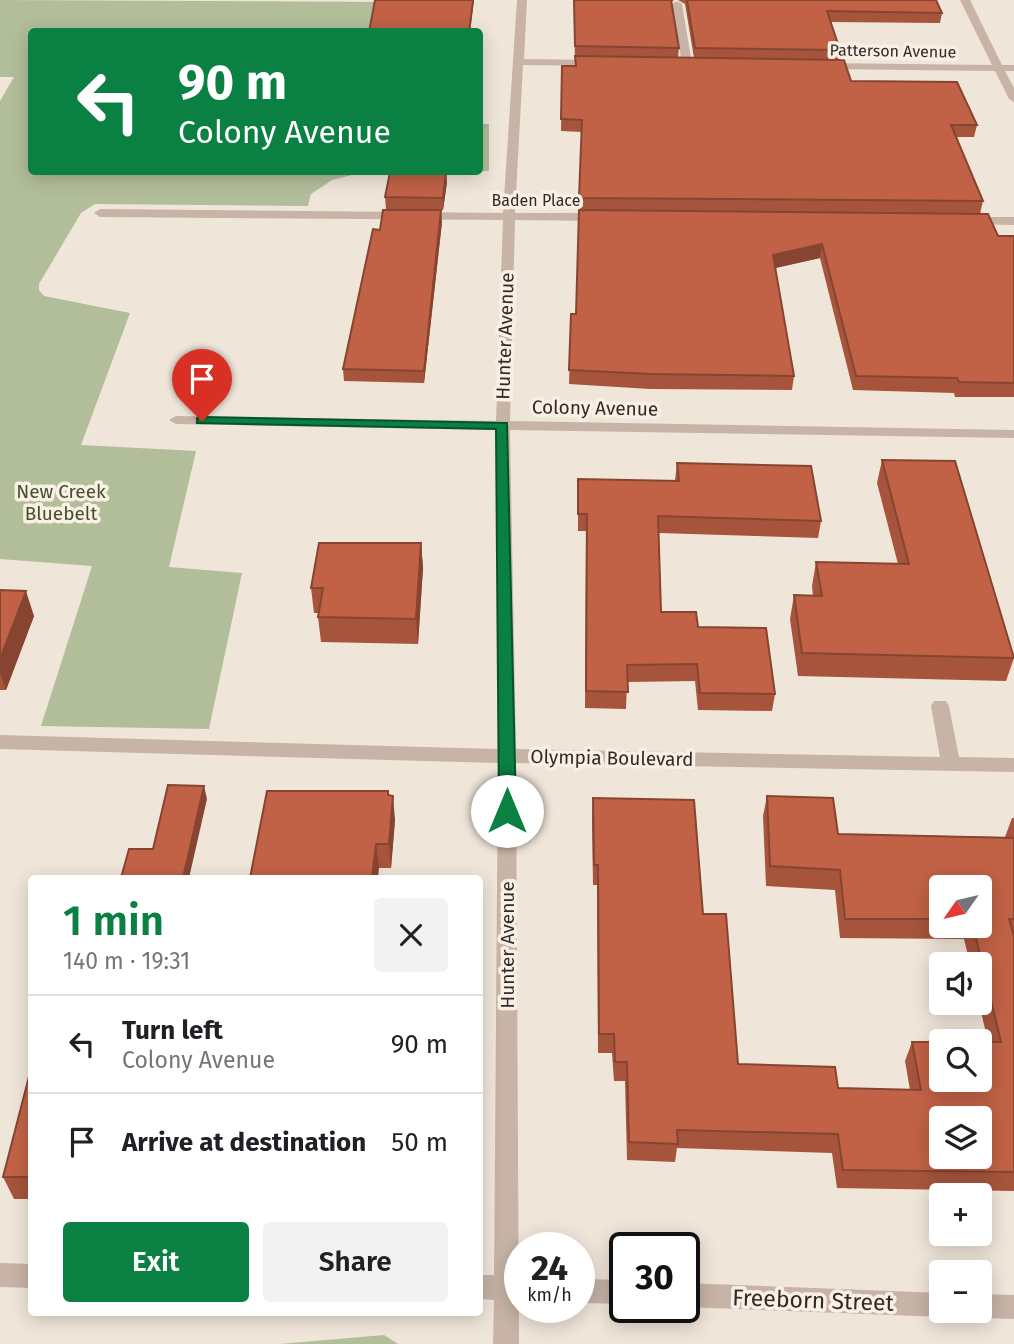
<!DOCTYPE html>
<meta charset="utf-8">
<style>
:root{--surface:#fff;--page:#f2f2f2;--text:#202124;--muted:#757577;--line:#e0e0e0;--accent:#0b8043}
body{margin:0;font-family:"Fira Sans",sans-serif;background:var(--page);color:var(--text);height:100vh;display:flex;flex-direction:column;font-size:26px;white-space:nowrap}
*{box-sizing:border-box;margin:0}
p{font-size:23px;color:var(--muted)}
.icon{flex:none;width:38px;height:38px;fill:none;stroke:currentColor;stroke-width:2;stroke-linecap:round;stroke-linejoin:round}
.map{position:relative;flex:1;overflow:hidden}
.sheet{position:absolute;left:28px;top:875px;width:455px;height:441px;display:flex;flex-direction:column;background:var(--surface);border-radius:7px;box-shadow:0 4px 18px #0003}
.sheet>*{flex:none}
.guide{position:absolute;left:28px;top:28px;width:455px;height:147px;border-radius:7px;box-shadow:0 4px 18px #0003;background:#0b8043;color:#fff;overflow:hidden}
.needle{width:46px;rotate:236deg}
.controls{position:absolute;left:929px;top:875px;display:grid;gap:14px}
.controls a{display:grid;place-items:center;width:63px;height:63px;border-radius:7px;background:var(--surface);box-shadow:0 4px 18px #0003;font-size:35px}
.speed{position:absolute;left:504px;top:1232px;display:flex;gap:14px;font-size:35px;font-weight:700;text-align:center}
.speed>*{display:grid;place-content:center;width:91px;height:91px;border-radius:50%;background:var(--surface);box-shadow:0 4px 18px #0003;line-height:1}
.speed small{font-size:18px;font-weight:400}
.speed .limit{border:4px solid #111;border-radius:10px;background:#fff;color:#111}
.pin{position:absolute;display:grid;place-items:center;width:60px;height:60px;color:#fff;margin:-72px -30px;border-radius:50% 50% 50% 0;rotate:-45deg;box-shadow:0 0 7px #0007}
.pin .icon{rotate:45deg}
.me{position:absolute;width:77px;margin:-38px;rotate:0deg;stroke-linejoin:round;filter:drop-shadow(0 0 5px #0008)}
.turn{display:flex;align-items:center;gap:24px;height:147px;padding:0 35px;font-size:32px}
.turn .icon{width:91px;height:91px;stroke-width:2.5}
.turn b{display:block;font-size:49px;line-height:60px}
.round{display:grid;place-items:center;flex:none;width:74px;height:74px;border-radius:7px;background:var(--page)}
.overview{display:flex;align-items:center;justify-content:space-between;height:119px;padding:0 35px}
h1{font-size:42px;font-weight:600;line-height:52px;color:var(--accent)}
.button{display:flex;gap:14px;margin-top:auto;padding:14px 35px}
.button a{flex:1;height:80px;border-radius:7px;background:var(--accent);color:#fff;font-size:28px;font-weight:600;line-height:80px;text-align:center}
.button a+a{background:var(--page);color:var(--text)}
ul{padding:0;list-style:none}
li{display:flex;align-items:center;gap:21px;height:98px;padding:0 35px;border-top:2px solid var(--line)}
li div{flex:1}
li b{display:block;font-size:26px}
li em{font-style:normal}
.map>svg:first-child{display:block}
.green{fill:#b2be9a}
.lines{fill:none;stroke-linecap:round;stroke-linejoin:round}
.minor{fill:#c7b4a6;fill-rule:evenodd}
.wall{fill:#a6543c;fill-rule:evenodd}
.shaded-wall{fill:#874531}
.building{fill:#c16246;stroke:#874531;stroke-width:2;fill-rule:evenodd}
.route{fill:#0b8043;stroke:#07532c;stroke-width:2}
.labels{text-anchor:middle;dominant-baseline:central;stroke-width:7;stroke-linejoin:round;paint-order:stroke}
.far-street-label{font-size:16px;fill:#332a26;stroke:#f8efe5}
.street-label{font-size:19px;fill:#332a26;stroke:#f8efe5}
.park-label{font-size:19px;fill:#43512b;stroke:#f8efe5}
.near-street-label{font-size:23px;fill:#332a26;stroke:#f8efe5}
</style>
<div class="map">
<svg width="1014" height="1344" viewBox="0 0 1014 1344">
<rect width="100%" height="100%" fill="#f0e5d9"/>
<g class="green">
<polygon points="0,0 385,2 370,31 32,32 32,172 364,172 332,180 311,194 308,206 95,204 81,213 39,284 39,290 44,296 130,313 81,445 196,451 169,567 242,573 209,729 41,726 92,566 0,559 0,101 14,77 0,77"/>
<rect x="480" y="124" width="9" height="47"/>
<polygon points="384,1335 398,1344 280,1344"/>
</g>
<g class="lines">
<g class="minor">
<polygon points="517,0 527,0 524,59 597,60 602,63 597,66 523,65 515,213 600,213 606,217 600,221 515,220 510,421 1014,430 1014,438 510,430 516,749 940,757 931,706 934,701 946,701 949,706 959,757 1014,758 1014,772 516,763 519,1344 493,1344 494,1300 480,1299 480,1275 494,1275 498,763 0,749 0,735 498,749 496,430 176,424 169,420 176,416 496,421 503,220 100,217 94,213 100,209 503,213"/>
<polygon points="960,0 970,0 1002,65 1014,65 1014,71 1005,71 1014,88 1014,102 1009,99 995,71 824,69 819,66 824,63 992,65"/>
<polygon points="677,1 682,4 692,64 687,67 682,64 672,4"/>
<polygon points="968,217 1014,217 1014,225 964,224 964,218"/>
<polygon points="0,1263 32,1264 32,1288 0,1287"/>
<polygon points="579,1279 625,1280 625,1304 579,1303"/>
<polygon points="684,1283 942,1293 942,1311 952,1311 942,1317 684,1307"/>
<polygon points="980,1294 1014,1295 1014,1319 980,1318 971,1315 970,1311 980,1311"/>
</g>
</g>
<g class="wall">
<polygon points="574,0 674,0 672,2 679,48 678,58 694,58 685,4 678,0 936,0 942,13 940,23 831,22 840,50 838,60 851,81 977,125 974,137 956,137 983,201 980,214 998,236 1014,236 1014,397 955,397 954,393 853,390 820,258 775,268 794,376 792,390 650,389 569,384 571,314 576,314 582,132 561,131 562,78 575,66"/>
<polygon points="447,182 443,210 386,209 385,197"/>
<polygon points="442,222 424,383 344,381 343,369 380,230"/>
<polygon points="882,460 1014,658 1006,681 798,676 790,619 794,595 813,596 812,586 816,562 898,564 877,483"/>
<polygon points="677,463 821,521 818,538 659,533 661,612 698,627 775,694 772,711 698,710 695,681 627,682 626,709 585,708 586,531 578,531 578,479 675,481"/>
<polygon points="421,543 423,568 418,644 321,642 318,617 319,613 314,613 311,588"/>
<polygon points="0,590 34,616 6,690 0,690"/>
<polygon points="389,795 395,820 391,868 379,868 250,878"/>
<path d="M767 796 838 834 1005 837 1012 818H1014V1191L837 1188 832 1153 677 1148 675 1162 627 1160 625 1081H614L612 1053H598L597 885H593L592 818 593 798 703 914 738 1064 838 1088 910 1090 905 1061 912 1042H988L979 1003H980V964H970L964 939 840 938 835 890 766 886 763 816ZM942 887 980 926H942Z"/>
<polygon points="32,1065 32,1199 14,1199 3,1177"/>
</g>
<g class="shaded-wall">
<polygon points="473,0 474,0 470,32 469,32"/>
<polygon points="446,172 447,182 443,210 443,198"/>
<polygon points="441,210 442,222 424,383 424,371"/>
<polygon points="822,244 820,258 771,269 773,255"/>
<polygon points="421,543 423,568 418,644 416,619"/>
<polygon points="26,591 34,616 6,690 0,672 0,659"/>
<polygon points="204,786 207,799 189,878 183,878"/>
<polygon points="393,796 395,820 391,868 389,844"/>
<polygon points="376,844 379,868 378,878 372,878"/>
</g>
<g class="building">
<polygon points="375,0 473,0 469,32 369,32"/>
<polygon points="574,0 671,0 679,48 575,46"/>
<polygon points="687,0 936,0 942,13 827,11 840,50 695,48"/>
<polygon points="575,56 844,60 851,81 957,82 977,125 951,125 983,201 579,198 582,120 561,119 562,66 576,66"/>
<polygon points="390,172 446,172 443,198 385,197"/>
<polygon points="383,210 441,210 424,371 343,369 373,229 380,230"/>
<polygon points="579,210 988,214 998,236 1014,236 1014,383 959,382 957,378 856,376 822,244 773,255 794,376 651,374 569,370 571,314 576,314"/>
<polygon points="882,460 955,461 1014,658 802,653 794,595 822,596 816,562 909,564"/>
<polygon points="677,463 811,466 821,521 658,516 661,612 696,612 698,627 766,628 775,694 700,693 697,664 627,665 628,692 586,691 587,514 578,514 578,479 679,481"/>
<polygon points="319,543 421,543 416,619 318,617 323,588 311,588"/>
<polygon points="0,590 26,591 0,659"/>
<polygon points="168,785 204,786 183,878 121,878 129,849 153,849"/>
<polygon points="267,791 388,791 388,795 393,796 389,844 376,844 372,878 250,878"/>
<path d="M767 796 833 798 838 834 1014 838V919H1009L1014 936V1172L843 1170 838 1134 677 1130 678 1144 629 1142 627 1062H615L614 1034H599L598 865H594L593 798 694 800 703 914H726L738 1064 835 1067 838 1088 921 1090 912 1042H942V1080H980V1042H1001L973 926H980V887H942V919H845L840 870 770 866ZM942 1118H980V1157H942Z"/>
<polygon points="32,1065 32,1177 3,1177"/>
</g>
<polygon class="route" points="202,417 507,423 516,811 513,816 501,816 499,811 496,429 197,423 197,418"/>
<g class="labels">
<g class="far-street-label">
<text transform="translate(893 51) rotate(1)">Patterson Avenue</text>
<text x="536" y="200">Baden Place</text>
</g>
<g class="street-label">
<text transform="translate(505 336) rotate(-88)">Hunter Avenue</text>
<text transform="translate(595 408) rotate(1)">Colony Avenue</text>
<text transform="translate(612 758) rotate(1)">Olympia Boulevard</text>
<text transform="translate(507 945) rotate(-90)">Hunter Avenue</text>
</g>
<g class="park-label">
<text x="61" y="491">New Creek<tspan x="61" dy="22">Bluebelt</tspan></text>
</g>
<g class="near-street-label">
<text transform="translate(813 1300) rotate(2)">Freeborn Street</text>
</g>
</g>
</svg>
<div class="controls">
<a><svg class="needle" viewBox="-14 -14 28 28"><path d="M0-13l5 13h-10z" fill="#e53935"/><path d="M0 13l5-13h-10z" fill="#757577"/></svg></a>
<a><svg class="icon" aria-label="sound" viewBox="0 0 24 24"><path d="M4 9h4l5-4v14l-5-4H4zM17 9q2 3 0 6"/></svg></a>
<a><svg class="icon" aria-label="search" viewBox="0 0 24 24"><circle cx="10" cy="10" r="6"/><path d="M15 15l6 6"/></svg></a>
<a><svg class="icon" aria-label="layers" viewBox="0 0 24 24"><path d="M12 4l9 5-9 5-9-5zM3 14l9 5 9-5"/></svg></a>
<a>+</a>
<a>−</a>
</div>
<div class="speed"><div>24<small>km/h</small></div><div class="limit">30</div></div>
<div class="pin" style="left:202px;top:421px;background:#d93025"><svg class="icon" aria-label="arrive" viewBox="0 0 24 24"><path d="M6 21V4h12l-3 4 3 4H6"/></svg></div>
<svg class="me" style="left:507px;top:811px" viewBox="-20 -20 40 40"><circle r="19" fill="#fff"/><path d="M0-13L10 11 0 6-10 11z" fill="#0b8043"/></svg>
<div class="guide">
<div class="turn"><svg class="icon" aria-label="left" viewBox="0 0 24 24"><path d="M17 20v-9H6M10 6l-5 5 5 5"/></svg><div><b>90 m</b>Colony Avenue</div></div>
</div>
<section class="sheet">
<div class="overview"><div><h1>1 min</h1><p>140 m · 19:31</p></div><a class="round"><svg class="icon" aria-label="close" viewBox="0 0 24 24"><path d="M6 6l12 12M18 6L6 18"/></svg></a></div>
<ul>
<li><svg class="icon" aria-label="left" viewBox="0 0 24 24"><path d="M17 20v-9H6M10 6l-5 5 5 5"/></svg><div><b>Turn left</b><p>Colony Avenue</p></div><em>90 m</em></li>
<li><svg class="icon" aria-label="arrive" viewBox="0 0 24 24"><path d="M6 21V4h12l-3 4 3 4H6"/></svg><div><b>Arrive at destination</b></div><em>50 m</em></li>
</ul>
<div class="button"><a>Exit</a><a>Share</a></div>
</section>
</div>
